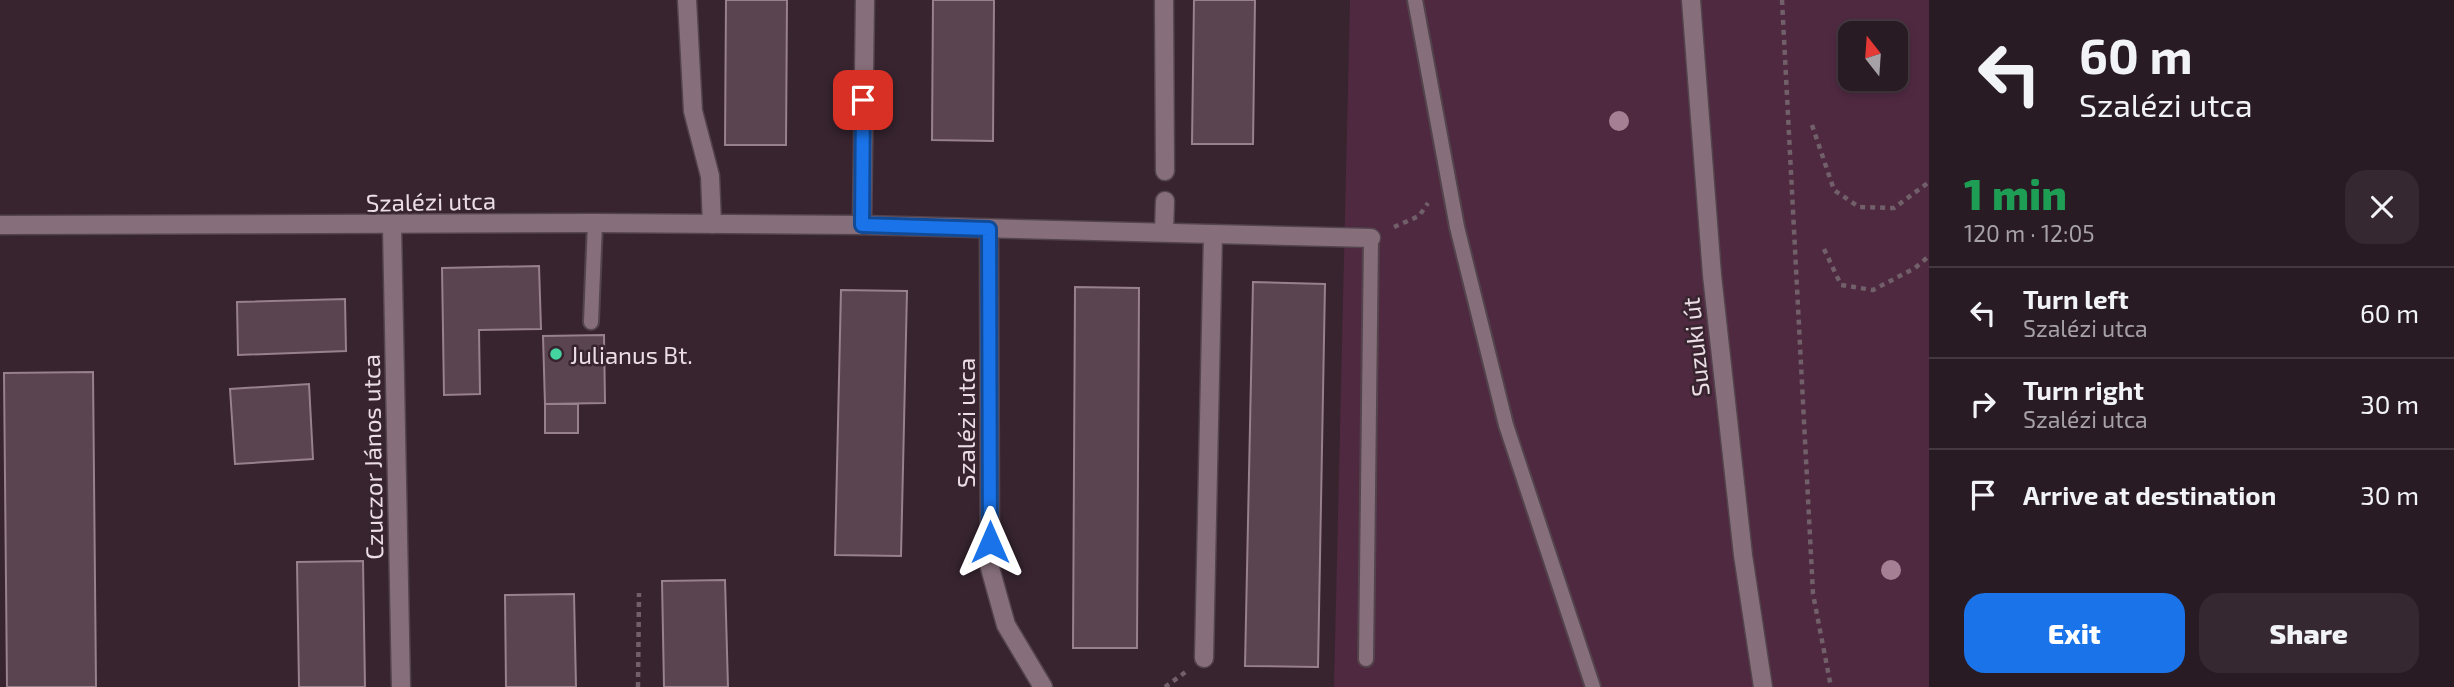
<!DOCTYPE html>
<meta charset="utf-8">
<style>
:root{--surface:#291b23;--page:#352830;--text:#f1f3f6;--muted:#a5a1a6;--line:#453941;--accent:#1a73e8}
body{margin:0;font-family:"Exo 2",sans-serif;background:var(--page);color:var(--text);height:100vh;display:flex;flex-direction:column;font-size:26px;white-space:nowrap}
*{box-sizing:border-box;margin:0}
p{font-size:23px;color:var(--muted)}
.icon{flex:none;width:38px;height:38px;fill:none;stroke:currentColor;stroke-width:2;stroke-linecap:round;stroke-linejoin:round}
.map{position:relative;flex:1;overflow:hidden}
.details{display:flex;flex-direction:column;background:var(--surface);width:525px}
.details>*{flex:none}
.guide{background:#291b23;color:var(--text);overflow:hidden}
.needle{width:46px;rotate:343deg}
.tools{position:absolute;left:1838px;top:21px;display:grid;gap:14px}
.tools a{display:grid;place-items:center;width:70px;height:70px;border-radius:14px;background:var(--surface);box-shadow:0 4px 10px #0003,0 0 0 2px var(--line);font-size:35px}
.pin{position:absolute;display:grid;place-items:center;width:60px;height:60px;color:#fff;margin:-30px;border-radius:14px;box-shadow:0 4px 10px #0006}
.me{position:absolute;width:77px;margin:-38px;rotate:0deg;stroke-linejoin:round;filter:drop-shadow(0 0 5px #0008)}
.turn{display:flex;align-items:center;gap:24px;height:147px;padding:0 35px;font-size:32px}
.turn .icon{width:91px;height:91px;stroke-width:2.5}
.turn b{display:block;font-size:49px;line-height:60px}
.round{display:grid;place-items:center;flex:none;width:74px;height:74px;border-radius:21px;background:var(--page)}
.summary{display:flex;align-items:center;justify-content:space-between;height:119px;padding:0 35px}
h1{font-size:42px;font-weight:800;line-height:52px;color:#1e9e55}
.cta{display:flex;gap:14px;margin-top:auto;padding:14px 35px}
.cta a{flex:1;height:80px;border-radius:21px;background:var(--accent);color:#fff;font-size:28px;font-weight:800;line-height:80px;text-align:center}
.cta a+a{background:var(--page);color:var(--text)}
ul{padding:0;list-style:none}
li{display:flex;align-items:center;gap:21px;height:91px;padding:0 35px;border-top:2px solid var(--line)}
li div{flex:1}
li b{display:block;font-size:26px}
li em{font-style:normal}
main{display:flex;flex:1;min-height:0}
.map>svg:first-child{display:block}
.green{fill:#4f2940;fill-rule:evenodd}
.building{fill:#5a4450;stroke:#98808d;stroke-width:2}
.lines{fill:none;stroke-linecap:round;stroke-linejoin:round}
.service-casing{stroke:#53434c;stroke-width:18}
.minor-casing{stroke:#53434c;stroke-width:21}
.secondary-casing{stroke:#53434c;stroke-width:21}
.path{stroke:#71606a;stroke-width:4.5;stroke-dasharray:5 5;stroke-linecap:butt}
.service{stroke:#866f7b;stroke-width:14}
.minor{stroke:#866f7b;stroke-width:18}
.secondary{stroke:#866f7b;stroke-width:18}
.tree{fill:#a58094}
.route-casing{stroke:#114b97;stroke-width:18}
.route{stroke:#1a73e8;stroke-width:12}
.poi-dot{fill:#43d4a0;stroke:#37242f;stroke-width:2.5}
.labels{text-anchor:middle;dominant-baseline:central;stroke-width:5;stroke-linejoin:round;paint-order:stroke}
.street-label{font-size:24px;fill:#ebdde4;stroke:#37242f}
.poi-label{font-size:24px;fill:#ebdde4;stroke:#37242f;text-anchor:start}
</style>
<main>
<div class="map">
<svg width="1929" height="687" viewBox="0 0 1929 687">
<rect width="100%" height="100%" fill="#37242f"/>
<path class="green" d="M1350 0H1929V687H1334ZM1850 33H1895V79H1850Z"/>
<g class="building">
<polygon points="726,0 787,0 786,145 725,145"/>
<polygon points="933,0 994,0 993,141 932,140"/>
<polygon points="1194,0 1255,0 1253,144 1192,144"/>
<polygon points="539,266 541,329 479,330 480,394 444,395 442,268"/>
<polygon points="1253,282 1325,284 1318,667 1245,666"/>
<polygon points="1075,287 1139,288 1137,648 1073,648"/>
<polygon points="841,290 907,291 901,556 835,555"/>
<polygon points="345,299 346,351 238,355 237,302"/>
<polygon points="604,335 605,403 545,404 543,336"/>
<polygon points="93,372 96,687 7,687 4,373"/>
<polygon points="309,384 313,459 235,464 230,389"/>
<rect x="545" y="404" width="33" height="29"/>
<polygon points="363,561 365,687 299,687 297,562"/>
<polygon points="725,580 728,687 664,687 662,581"/>
<polygon points="574,594 576,687 506,687 505,595"/>
</g>
<g class="lines">
<g class="service-casing">
<g id="service">
<polyline points="1415,0 1457,227 1506,425 1593,687"/>
<polyline points="591,322 595,223"/>
<polyline points="1366,659 1371,238"/>
</g>
</g>
<g class="minor-casing">
<g id="minor">
<polyline points="687,0 693,111 710,176 712,224"/>
<polyline points="1164,0 1165,171"/>
<polyline points="0,225 595,223 862,225 1371,238"/>
<polyline points="862,225 865,0"/>
<polyline points="392,226 401,687"/>
<polyline points="989,229 990,568 1006,625 1043,687"/>
<polyline points="1164,232 1165,201"/>
<polyline points="1204,658 1213,234"/>
</g>
</g>
<g class="secondary-casing">
<polyline id="secondary" points="1691,0 1712,275 1743,555 1763,687"/>
</g>
<g class="path">
<polyline points="1782,0 1813,594 1831,687"/>
<polyline points="1812,125 1834,190 1859,207 1894,208 1929,182"/>
<polyline points="1394,227 1419,216 1428,203"/>
<polyline points="1824,249 1841,285 1873,290 1915,268 1929,256"/>
<polyline points="638,687 639,593"/>
<polyline points="1165,687 1187,671"/>
</g>
<use href="#service" class="service"/>
<use href="#minor" class="minor"/>
<use href="#secondary" class="secondary"/>
</g>
<g class="tree">
<circle cx="1619" cy="121" r="10"/>
<circle cx="1891" cy="570" r="10"/>
</g>
<g class="lines">
<g class="route-casing">
<polyline id="route" points="863,100 862,225 989,229 990,542"/>
</g>
<use href="#route" class="route"/>
</g>
<circle class="poi-dot" cx="556" cy="354" r="7"/>
<g class="labels">
<g class="street-label">
<text transform="translate(431 201) rotate(-1)">Szalézi utca</text>
<text transform="translate(1695 347) rotate(-96)">Suzuki út</text>
<text transform="translate(965 423) rotate(-90)">Szalézi utca</text>
<text transform="translate(372 457) rotate(-91)">Czuczor János utca</text>
</g>
<g class="poi-label">
<text x="570" y="354">Julianus Bt.</text>
</g>
</g>
</svg>
<div class="tools">
<a><svg class="needle" viewBox="-14 -14 28 28"><path d="M0-13l5 13h-10z" fill="#e53935"/><path d="M0 13l5-13h-10z" fill="#a5a1a6"/></svg></a>
</div>
<div class="pin" style="left:863px;top:100px;background:#d93025"><svg class="icon" aria-label="arrive" viewBox="0 0 24 24"><path d="M6 21V4h12l-3 4 3 4H6"/></svg></div>
<svg class="me" style="left:990px;top:542px" viewBox="-20 -20 40 40"><path d="M0-17L14 15 0 8-14 15z" fill="#1a73e8" stroke="#fff" stroke-width="4"/></svg>
</div>
<section class="details">
<div class="guide">
<div class="turn"><svg class="icon" aria-label="left" viewBox="0 0 24 24"><path d="M17 20v-9H6M10 6l-5 5 5 5"/></svg><div><b>60 m</b>Szalézi utca</div></div>
</div>
<div class="summary"><div><h1>1 min</h1><p>120 m · 12:05</p></div><a class="round"><svg class="icon" aria-label="close" viewBox="0 0 24 24"><path d="M6 6l12 12M18 6L6 18"/></svg></a></div>
<ul>
<li><svg class="icon" aria-label="left" viewBox="0 0 24 24"><path d="M17 20v-9H6M10 6l-5 5 5 5"/></svg><div><b>Turn left</b><p>Szalézi utca</p></div><em>60 m</em></li>
<li><svg class="icon" aria-label="right" viewBox="0 0 24 24"><path d="M7 20v-9h11M14 6l5 5-5 5"/></svg><div><b>Turn right</b><p>Szalézi utca</p></div><em>30 m</em></li>
<li><svg class="icon" aria-label="arrive" viewBox="0 0 24 24"><path d="M6 21V4h12l-3 4 3 4H6"/></svg><div><b>Arrive at destination</b></div><em>30 m</em></li>
</ul>
<div class="cta"><a>Exit</a><a>Share</a></div>
</section>
</main>
